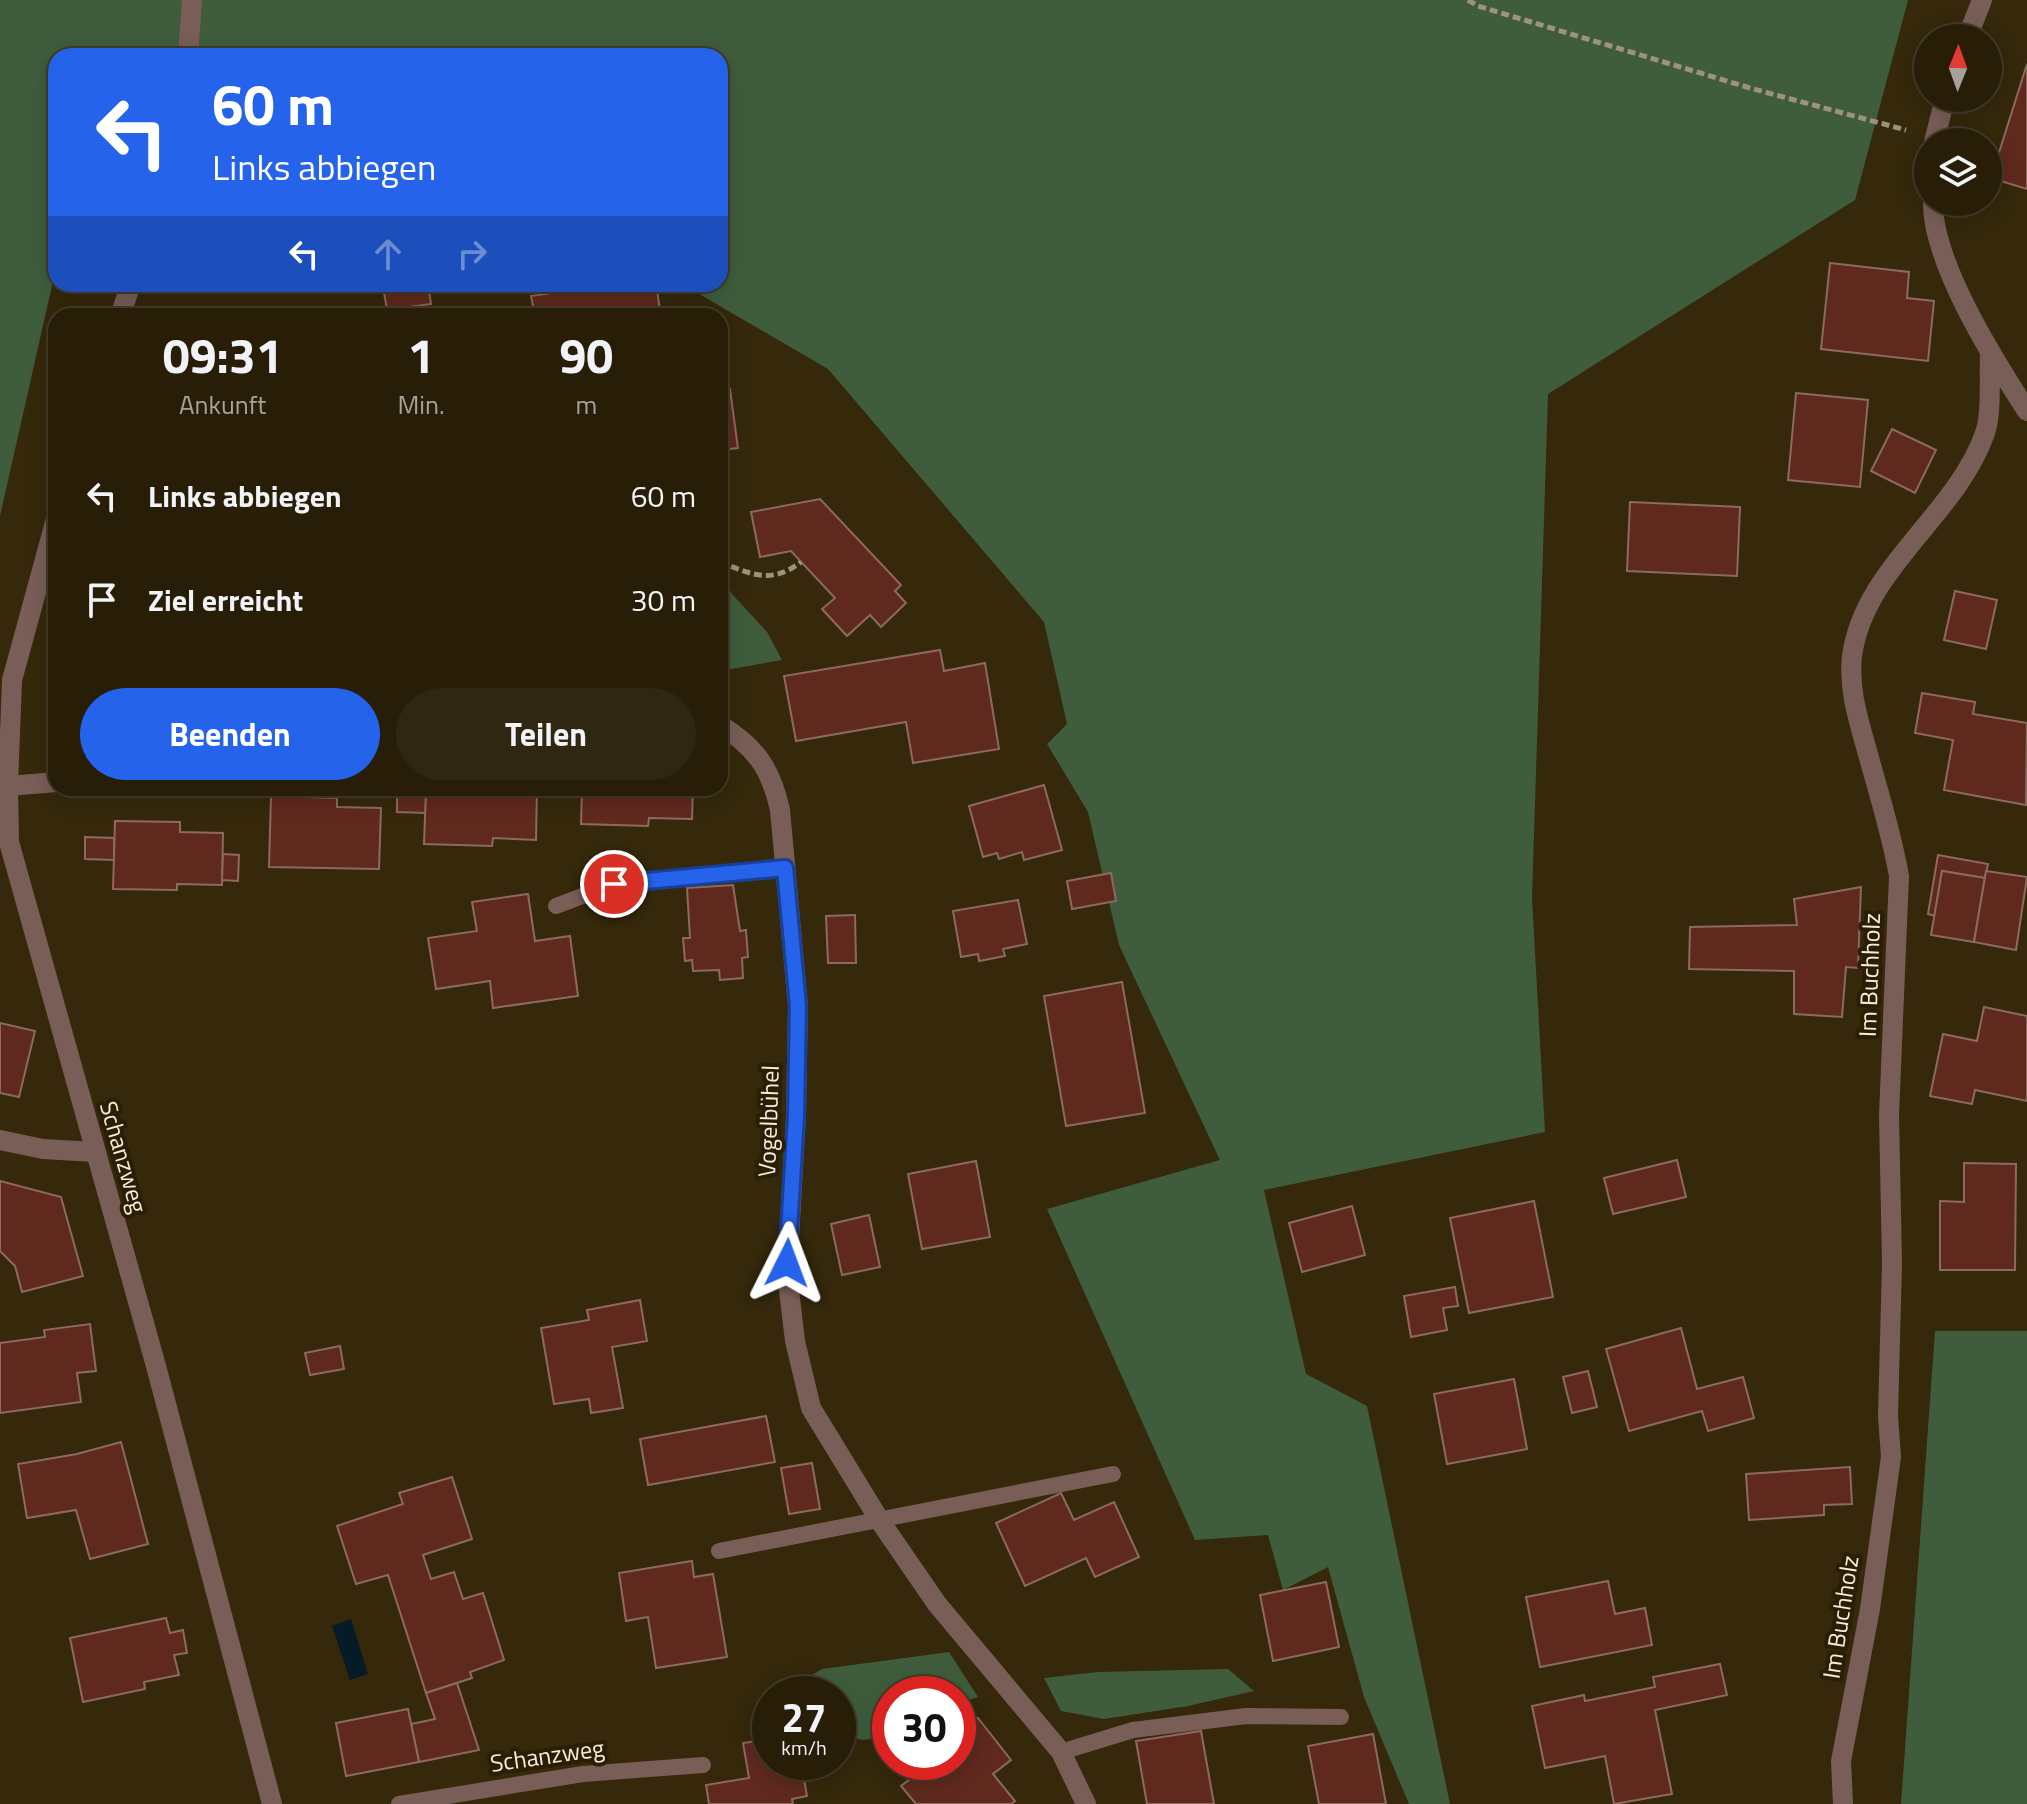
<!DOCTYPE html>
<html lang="de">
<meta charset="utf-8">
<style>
:root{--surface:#281e08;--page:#302712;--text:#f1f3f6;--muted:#a5a29c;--line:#443c29;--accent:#2563eb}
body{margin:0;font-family:"Titillium Web",sans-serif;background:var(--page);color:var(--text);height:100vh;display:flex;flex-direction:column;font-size:30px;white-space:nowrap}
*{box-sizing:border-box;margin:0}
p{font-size:26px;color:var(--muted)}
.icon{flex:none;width:44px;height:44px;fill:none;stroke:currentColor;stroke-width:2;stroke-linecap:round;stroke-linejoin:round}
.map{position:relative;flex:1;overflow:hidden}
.panel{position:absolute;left:48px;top:308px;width:680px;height:488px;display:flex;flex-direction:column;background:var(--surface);border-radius:24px;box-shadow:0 4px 20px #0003,0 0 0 2px var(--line)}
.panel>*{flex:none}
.guide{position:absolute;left:48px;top:48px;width:680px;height:244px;border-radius:24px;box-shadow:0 4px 20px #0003,0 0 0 2px var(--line);background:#2563eb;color:#fff;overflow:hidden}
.needle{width:52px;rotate:1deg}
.buttons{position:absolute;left:1914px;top:24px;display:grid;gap:16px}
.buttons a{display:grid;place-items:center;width:88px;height:88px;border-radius:50%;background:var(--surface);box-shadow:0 4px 20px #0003,0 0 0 2px var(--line);font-size:40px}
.speed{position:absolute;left:752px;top:1676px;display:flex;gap:16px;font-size:40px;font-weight:700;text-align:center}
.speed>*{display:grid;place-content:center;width:104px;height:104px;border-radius:50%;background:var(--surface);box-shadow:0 4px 20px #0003,0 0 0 2px var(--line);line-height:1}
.speed small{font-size:20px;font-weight:400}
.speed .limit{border:12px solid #d22;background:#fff;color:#111}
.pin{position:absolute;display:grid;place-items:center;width:68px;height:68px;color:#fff;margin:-34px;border:4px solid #fff;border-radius:50%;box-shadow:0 2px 8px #0007}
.me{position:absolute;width:88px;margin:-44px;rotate:3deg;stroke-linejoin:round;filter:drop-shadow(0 0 6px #0008)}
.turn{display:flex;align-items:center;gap:28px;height:168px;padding:0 32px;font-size:36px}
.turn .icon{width:104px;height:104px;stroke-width:2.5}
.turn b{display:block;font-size:56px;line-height:68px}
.lanes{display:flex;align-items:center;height:76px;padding:0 32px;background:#0003;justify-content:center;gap:40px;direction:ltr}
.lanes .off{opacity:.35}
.eta{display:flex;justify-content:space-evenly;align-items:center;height:136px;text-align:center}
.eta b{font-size:48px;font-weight:700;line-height:56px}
.action{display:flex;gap:16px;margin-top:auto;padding:16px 32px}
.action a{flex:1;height:92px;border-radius:48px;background:var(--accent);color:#fff;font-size:32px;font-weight:700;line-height:92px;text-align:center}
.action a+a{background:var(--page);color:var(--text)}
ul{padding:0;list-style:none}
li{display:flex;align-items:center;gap:24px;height:104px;padding:0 32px}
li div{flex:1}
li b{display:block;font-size:30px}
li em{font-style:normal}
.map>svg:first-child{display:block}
.green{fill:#3f5d3d}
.water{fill:#061b25}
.building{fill:#60291e;stroke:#8c6961;stroke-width:2}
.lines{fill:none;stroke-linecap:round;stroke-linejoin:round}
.path{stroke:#9d927c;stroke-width:5;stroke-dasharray:8 4;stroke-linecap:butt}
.service{stroke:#795e58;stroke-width:16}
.minor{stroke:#795e58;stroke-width:20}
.route-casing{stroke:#184099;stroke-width:20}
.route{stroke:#2563eb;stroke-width:14}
.labels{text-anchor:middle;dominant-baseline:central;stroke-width:8;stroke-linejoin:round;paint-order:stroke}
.street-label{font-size:24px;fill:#f6eddd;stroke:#2b1e02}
</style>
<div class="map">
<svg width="2027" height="1804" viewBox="0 0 2027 1804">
<rect width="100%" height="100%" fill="#35280b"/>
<g class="green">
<polygon points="0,0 1908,0 1855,200 1548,394 1532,898 1545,1132 1264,1190 1306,1374 1367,1406 1450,1804 1409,1804 1364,1697 1328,1567 1283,1590 1268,1535 1195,1540 1047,1209 1220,1160 1119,945 1088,812 1047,744 1067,724 1044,622 828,369 682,284 720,284 720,56 56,56 56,268 0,516"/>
<polygon points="720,548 731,593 767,632 782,660 720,671"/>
<polygon points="1935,1331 2027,1331 2027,1804 1901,1804"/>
<polygon points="949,1652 978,1697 958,1704 958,1694 890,1694 890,1736 863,1740 838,1735 838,1694 807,1694 804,1680 822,1669"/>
<polygon points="1228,1669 1254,1691 1188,1706 1104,1719 1061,1711 1044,1678 1098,1672"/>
</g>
<polygon class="water" points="351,1619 368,1674 350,1680 332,1626"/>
<g class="building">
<polygon points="2027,64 2027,189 1991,178"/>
<polygon points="1830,263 1909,272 1907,298 1934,301 1928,361 1821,349"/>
<polygon points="408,284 428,284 431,304 387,310 383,287"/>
<polygon points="613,284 656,284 661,316 535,316 531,296"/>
<polygon points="730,389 738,448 720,450 720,390"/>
<polygon points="1796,393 1868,400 1860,487 1788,480"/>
<polygon points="1892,429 1936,450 1915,493 1871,471"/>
<polygon points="820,499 901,585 895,591 906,603 881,627 870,615 847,636 822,609 835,598 791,551 760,557 751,512"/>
<polygon points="1630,502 1740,507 1737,576 1627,571"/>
<polygon points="1955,591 1997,600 1986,649 1944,640"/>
<polygon points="940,650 944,671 985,663 999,749 913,763 906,722 796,741 784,676"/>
<polygon points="1922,693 1975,702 1973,714 2027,723 2026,805 1944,790 1953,740 1915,733"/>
<polygon points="1044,785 1062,850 1024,860 1022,852 999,859 997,853 983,857 969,806"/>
<polygon points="426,788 537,788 536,840 493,838 492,846 424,844"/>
<polygon points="582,788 693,788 692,819 649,818 648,826 581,824"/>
<polygon points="397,790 426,791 425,813 397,812"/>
<polygon points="271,796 337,798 337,807 381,808 379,869 269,867"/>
<polygon points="115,821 180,822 180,832 223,833 222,885 177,884 177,890 113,889"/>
<polygon points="85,837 114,838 114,860 85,859"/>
<polygon points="223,854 239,855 238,881 222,880"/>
<polygon points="1938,855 1988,864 1985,878 1942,871 1935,916 1928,914"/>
<polygon points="1942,871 1985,878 1974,942 1931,935"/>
<polygon points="1986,871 2027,877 2016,950 1974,942"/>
<polygon points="1111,873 1116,901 1072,909 1067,881"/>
<polygon points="733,885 740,931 746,930 748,957 742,958 743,978 720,980 719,970 693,971 692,960 685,961 683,938 690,938 687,888"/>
<polygon points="1861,887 1858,968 1846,967 1842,1017 1794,1014 1794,971 1689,969 1690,927 1797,925 1794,899"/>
<polygon points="528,894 535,941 570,936 578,996 493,1008 490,981 436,989 428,938 477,931 472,902"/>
<polygon points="1018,900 1027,944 1003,949 1005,956 979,961 978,954 961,957 953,911"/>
<polygon points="855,915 856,963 828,963 826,916"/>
<polygon points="1122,982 1145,1113 1066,1126 1044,996"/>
<polygon points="1984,1007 2027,1016 2027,1101 1975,1090 1972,1104 1930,1096 1943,1034 1977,1041"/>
<polygon points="0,1023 35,1031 19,1097 0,1093"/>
<polygon points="1677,1160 1686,1197 1613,1214 1604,1178"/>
<polygon points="976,1161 990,1237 922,1249 908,1174"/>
<polygon points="1964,1163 2016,1164 2015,1270 1940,1270 1940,1201 1964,1202"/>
<polygon points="0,1181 61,1197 83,1276 22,1292 15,1266 0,1251"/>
<polygon points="1534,1201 1553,1297 1469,1313 1450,1218"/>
<polygon points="1352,1206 1365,1255 1302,1272 1289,1223"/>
<polygon points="869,1215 880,1267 842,1275 831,1224"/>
<polygon points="1455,1287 1458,1306 1443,1308 1447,1330 1411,1337 1404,1296"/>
<polygon points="640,1300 647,1341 612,1347 623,1408 591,1413 589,1399 554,1404 541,1328 589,1320 587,1310"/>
<polygon points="90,1324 96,1371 77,1373 81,1402 0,1413 0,1343 45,1337 44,1330"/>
<polygon points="1681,1328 1697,1389 1743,1377 1754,1418 1708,1431 1702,1411 1629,1431 1606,1349"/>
<polygon points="340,1346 344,1369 310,1375 305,1353"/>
<polygon points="1588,1371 1597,1407 1572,1413 1563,1377"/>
<polygon points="1514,1379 1527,1449 1447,1464 1434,1394"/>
<polygon points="766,1416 775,1462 648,1485 640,1439"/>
<polygon points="121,1442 148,1544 90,1559 76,1510 27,1518 18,1464 77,1454"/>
<polygon points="812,1463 820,1509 789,1514 781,1468"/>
<polygon points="1850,1467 1852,1504 1824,1505 1824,1515 1749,1520 1746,1474"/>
<polygon points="452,1477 472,1539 423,1555 431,1579 454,1572 463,1599 483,1593 504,1660 470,1672 472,1678 426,1693 388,1575 356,1584 337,1526 403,1504 399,1493"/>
<polygon points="1061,1493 1074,1520 1114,1502 1139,1557 1095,1577 1086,1558 1025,1586 996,1523"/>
<polygon points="692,1561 694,1577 713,1574 727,1657 656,1668 648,1617 626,1621 619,1573"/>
<polygon points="1608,1581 1615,1614 1645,1608 1652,1645 1540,1667 1526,1597"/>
<polygon points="1326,1582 1339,1647 1273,1661 1260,1595"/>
<polygon points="166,1618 170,1633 183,1630 187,1653 174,1655 179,1675 144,1682 145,1689 83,1702 70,1638"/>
<polygon points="1720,1664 1727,1695 1655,1710 1672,1794 1614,1804 1605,1756 1545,1768 1532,1706 1584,1695 1585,1701 1655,1687 1653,1677"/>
<polygon points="457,1683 479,1750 419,1762 411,1724 435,1719 426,1693"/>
<polygon points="408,1709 419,1762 346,1776 336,1723"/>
<polygon points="978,1718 1011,1760 993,1774 1015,1801 1011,1804 916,1804 901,1786 932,1762 958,1762 958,1734"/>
<polygon points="1201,1731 1214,1804 1147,1804 1136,1741"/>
<polygon points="1373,1734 1386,1804 1319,1804 1308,1746"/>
<polygon points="770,1739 770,1762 801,1762 807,1796 792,1799 793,1804 709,1804 706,1785 749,1778 743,1743"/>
</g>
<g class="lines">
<g class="path">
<polyline points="1468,0 1478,6 1750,88 1906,130"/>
<path d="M720 562C751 574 771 585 801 562"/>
</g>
<g class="service">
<polyline points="556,906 614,884 785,868"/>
<polyline points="719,1551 1113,1474"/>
<polyline points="1061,1752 1133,1730 1246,1716 1341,1717"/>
<polyline points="399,1804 583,1774 703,1765"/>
</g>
<g class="minor">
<polyline points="1967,38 1982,0"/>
<polyline points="188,56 192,0"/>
<polyline points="1934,142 1945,98"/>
<path d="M1933 202C1932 262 1994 360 2027 411"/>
<polyline points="120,316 131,284"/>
<polyline points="56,519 12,680 8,786 9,842 156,1366 272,1804"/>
<path d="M720 725C756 747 771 769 780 810L798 1006 796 1116 787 1273 795 1341 811 1408 880 1521 937 1604 1061 1752 1086 1804"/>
<polyline points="8,786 56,782"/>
<polyline points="0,1140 43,1149 95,1152"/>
<path d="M1843 1804 1841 1761 1870 1609 1891 1457 1888 1416 1892 1263 1889 1115 1899 876C1892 836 1880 797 1869 758 1860 724 1848 692 1852 656 1864 567 1956 516 1985 433 1992 413 1989 377 1990 354"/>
</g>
</g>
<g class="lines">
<g class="route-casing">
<polyline id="route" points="614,884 785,868 798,1006 796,1116 787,1263"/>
</g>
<use href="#route" class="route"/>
</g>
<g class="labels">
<g class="street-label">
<text transform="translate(1869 975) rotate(-88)">Im Buchholz</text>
<text transform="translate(768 1121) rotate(-88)">Vogelbühel</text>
<text transform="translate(124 1157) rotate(74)">Schanzweg</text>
<text transform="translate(1840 1617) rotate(-81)">Im Buchholz</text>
<text transform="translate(547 1755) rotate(-8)">Schanzweg</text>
</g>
</g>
</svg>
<div class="buttons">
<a><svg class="needle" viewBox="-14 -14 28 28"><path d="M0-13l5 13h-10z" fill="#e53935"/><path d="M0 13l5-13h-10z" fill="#a5a29c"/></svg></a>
<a><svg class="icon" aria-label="layers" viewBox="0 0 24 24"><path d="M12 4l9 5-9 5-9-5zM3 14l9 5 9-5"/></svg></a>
</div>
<div class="speed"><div>27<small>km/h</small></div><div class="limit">30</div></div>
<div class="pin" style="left:614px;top:884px;background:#d93025"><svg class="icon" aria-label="arrive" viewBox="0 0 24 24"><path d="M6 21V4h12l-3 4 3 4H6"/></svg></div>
<svg class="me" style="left:787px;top:1263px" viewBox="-20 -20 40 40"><path d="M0-17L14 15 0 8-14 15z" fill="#2563eb" stroke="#fff" stroke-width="4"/></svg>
<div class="guide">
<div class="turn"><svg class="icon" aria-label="left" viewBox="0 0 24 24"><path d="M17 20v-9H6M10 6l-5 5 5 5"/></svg><div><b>60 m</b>Links abbiegen</div></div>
<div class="lanes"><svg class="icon" aria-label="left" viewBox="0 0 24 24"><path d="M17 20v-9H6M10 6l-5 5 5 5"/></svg><svg class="icon off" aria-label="ahead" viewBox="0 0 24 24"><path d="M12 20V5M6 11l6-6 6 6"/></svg><svg class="icon off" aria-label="right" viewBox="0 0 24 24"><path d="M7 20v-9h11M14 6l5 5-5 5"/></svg></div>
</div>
<section class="panel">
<div class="eta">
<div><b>09:31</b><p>Ankunft</p></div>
<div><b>1</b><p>Min.</p></div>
<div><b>90</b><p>m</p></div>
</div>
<ul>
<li><svg class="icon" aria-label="left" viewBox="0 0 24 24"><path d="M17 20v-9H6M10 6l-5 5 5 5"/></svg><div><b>Links abbiegen</b></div><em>60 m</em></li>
<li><svg class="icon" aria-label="arrive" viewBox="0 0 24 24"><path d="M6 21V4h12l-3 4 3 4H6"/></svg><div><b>Ziel erreicht</b></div><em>30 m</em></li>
</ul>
<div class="action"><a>Beenden</a><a>Teilen</a></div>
</section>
</div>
